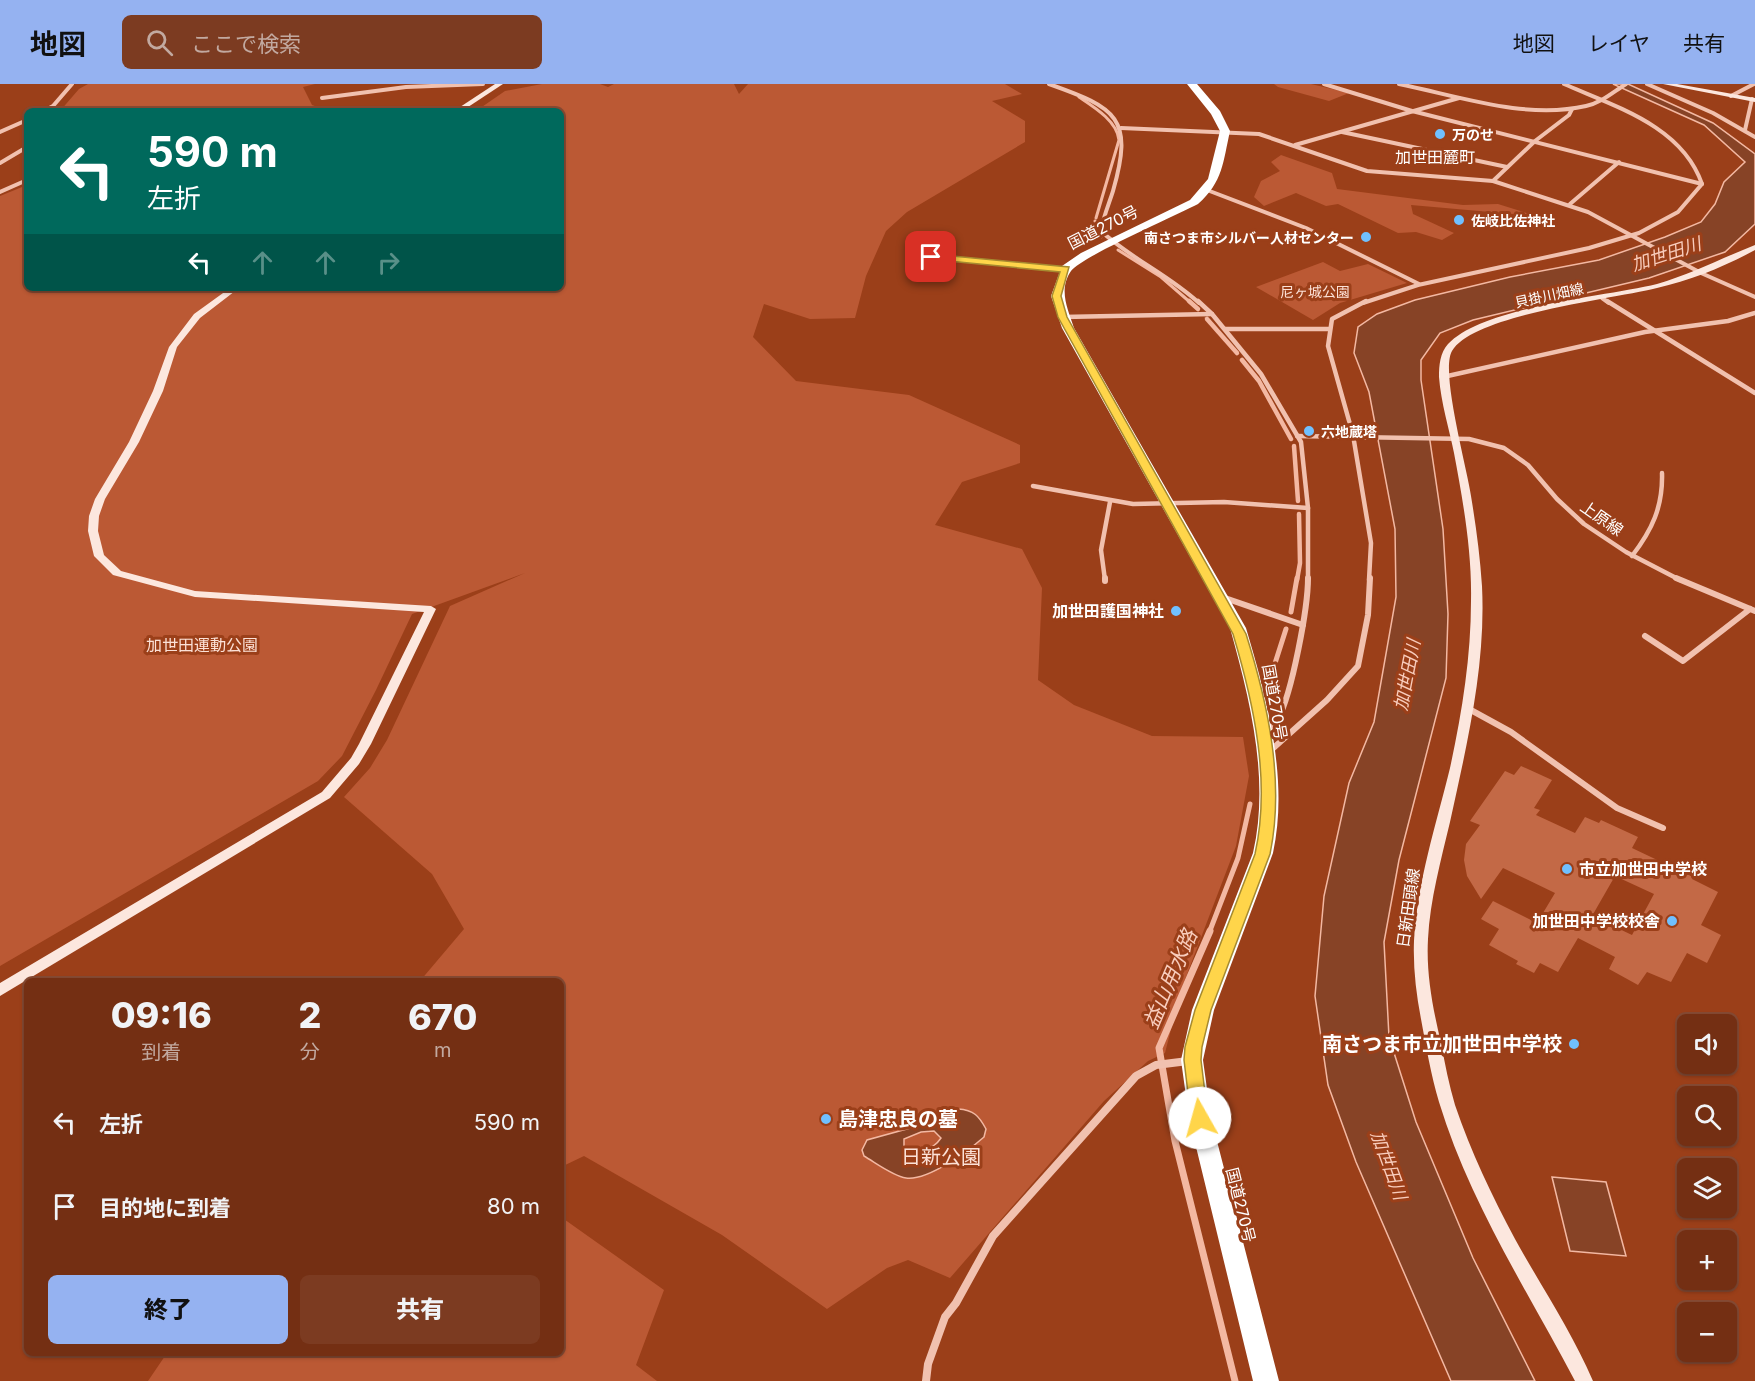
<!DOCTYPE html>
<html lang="ja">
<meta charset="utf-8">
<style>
:root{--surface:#742f13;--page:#7c3b21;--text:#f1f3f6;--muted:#c2a9a0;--line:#864a33;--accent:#95b2f1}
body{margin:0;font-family:Inter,"Noto Sans JP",sans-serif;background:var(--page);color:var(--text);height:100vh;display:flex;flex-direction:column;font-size:22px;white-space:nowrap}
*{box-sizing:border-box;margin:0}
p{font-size:20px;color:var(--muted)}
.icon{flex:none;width:33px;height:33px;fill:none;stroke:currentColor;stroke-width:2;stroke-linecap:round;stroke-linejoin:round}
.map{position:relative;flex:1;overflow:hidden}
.sheet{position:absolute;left:24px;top:894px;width:540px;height:378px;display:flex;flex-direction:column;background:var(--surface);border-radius:9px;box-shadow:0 2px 4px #0004,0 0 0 2px var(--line)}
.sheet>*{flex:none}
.banner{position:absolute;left:24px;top:24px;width:540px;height:183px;border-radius:9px;box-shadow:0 2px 4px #0004,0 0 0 2px var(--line);background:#00695c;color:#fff;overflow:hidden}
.fabs{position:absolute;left:1677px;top:930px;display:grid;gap:12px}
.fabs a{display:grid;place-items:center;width:60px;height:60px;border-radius:9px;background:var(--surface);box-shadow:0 2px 4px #0004,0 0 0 2px var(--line);font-size:30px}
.pin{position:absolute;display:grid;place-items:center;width:51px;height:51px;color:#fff;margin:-26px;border-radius:12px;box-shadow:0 3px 9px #0006}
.me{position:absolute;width:66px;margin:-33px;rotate:353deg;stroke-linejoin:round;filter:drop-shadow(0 0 4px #0008)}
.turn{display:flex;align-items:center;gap:21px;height:126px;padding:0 24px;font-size:27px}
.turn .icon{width:78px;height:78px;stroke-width:2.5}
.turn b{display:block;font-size:42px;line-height:51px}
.lanes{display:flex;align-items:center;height:57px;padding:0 24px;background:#0003;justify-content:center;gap:30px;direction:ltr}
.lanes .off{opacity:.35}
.eta{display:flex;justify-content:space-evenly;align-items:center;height:102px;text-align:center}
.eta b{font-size:36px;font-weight:800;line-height:42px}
.button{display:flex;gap:12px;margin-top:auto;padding:12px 24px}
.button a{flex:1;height:69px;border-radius:9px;background:var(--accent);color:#111;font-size:24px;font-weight:800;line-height:69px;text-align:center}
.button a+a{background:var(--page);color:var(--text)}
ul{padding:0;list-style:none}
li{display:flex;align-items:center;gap:18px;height:84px;padding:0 24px}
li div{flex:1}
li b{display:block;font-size:22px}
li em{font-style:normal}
header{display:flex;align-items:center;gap:36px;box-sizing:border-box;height:84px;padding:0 30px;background:var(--accent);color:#111}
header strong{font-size:28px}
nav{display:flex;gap:33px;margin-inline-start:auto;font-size:21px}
.search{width:420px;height:54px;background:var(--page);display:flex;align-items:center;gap:15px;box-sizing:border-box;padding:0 21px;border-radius:9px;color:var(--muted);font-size:22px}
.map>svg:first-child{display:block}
.green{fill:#bb5934}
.water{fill:#874326;stroke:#f3b8a2;stroke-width:1.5;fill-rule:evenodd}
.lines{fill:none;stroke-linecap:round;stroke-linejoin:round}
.stream-far3{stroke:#f3b8a2;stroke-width:3}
.stream-far2{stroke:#f3b8a2;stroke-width:4.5}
.stream-far1{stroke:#f3b8a2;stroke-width:5}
.stream{stroke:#f3b8a2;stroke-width:7}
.building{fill:#c36946;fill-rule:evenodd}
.street-far3{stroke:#f1c1af;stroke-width:4}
.street-far2{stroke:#f1c1af;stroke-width:4.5}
.street-far1{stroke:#f1c1af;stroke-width:6}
.street{stroke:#f1c1af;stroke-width:8}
.secondary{fill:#fce7de;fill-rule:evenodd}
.highway{fill:#fff;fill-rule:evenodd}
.route{fill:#ffd54a;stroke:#a68a30;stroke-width:1.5}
.poi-dot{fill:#70c0ff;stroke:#9b3f19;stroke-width:2}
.labels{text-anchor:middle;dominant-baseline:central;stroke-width:6;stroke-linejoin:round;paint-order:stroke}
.far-poi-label{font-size:14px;font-weight:bold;fill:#fff;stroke:#9b3f19;text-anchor:start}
.far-park-label{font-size:14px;fill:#fce1d7;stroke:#9b3f19}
.far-street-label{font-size:14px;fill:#fff;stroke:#9b3f19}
.far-quarter-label{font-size:16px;fill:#fff;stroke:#9b3f19}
.street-label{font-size:16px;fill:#fff;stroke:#9b3f19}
.poi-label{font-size:16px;font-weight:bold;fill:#fff;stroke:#9b3f19;text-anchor:end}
.park-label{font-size:16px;fill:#fce1d7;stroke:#9b3f19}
.water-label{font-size:18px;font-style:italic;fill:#f8ccbc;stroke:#9b3f19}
.near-poi-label{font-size:20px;font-weight:bold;fill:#fff;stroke:#9b3f19;text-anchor:end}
.near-park-label{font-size:20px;fill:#fce1d7;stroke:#9b3f19}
.near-water-label{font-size:21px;font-style:italic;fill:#f8ccbc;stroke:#9b3f19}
</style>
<header>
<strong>地図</strong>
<div class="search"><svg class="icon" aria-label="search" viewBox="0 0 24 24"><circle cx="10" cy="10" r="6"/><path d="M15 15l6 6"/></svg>ここで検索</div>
<nav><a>地図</a><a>レイヤ</a><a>共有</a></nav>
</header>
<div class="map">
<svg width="1755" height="1297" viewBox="0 0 1755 1297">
<rect width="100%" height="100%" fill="#9b3f19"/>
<g class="green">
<polygon points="88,0 315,0 303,3 312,21 329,27 60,27 79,5"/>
<polygon points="542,0 600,0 608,3 614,0 734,0 739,10 748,0 1005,0 1022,10 992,17 1025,37 1025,58 907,128 886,147 866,192 855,234 810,235 764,220 753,253 796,297 909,311 1020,361 1020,379 962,398 935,441 1022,465 1042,504 1038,596 1074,621 1152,652 1243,653 1249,692 1236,762 1181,906 1165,969 1148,977 1104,1017 950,1194 908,1176 887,1184 827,1225 722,1151 584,1072 561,1083 561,897 420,897 464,845 432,790 344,713 370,684 387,656 450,522 525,489 412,530 376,606 342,672 318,697 0,882 0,112 27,101 27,204 561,204 561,27 476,27 505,7"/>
<polygon points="1274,0 1311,0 1349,9 1329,17 1278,3"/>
<path d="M1281 71 1332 89 1337 105 1463 121 1498 120 1536 132 1542 139C1527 152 1504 144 1486 139L1522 138 1524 136 1513 130 1411 121 1413 130 1454 149 1442 156 1416 148 1398 149 1338 120 1326 122 1296 109 1264 122 1254 113 1261 97 1280 87 1271 78Z"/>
<polygon points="1323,178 1340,187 1368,180 1407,199 1340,219 1313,236 1256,203"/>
<polygon points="561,1133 664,1206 636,1281 657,1297 148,1297 167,1269 561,1269"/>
</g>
<g class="water">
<polygon points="1613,0 1628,0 1713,39 1755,70 1755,140 1725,168 1649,194 1473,236 1440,249 1421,276 1421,296 1443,445 1448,530 1446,594 1399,776 1384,858 1389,953 1416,1038 1473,1174 1535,1297 1451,1297 1356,1078 1328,1001 1315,912 1324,812 1349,699 1374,638 1396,513 1395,445 1369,308 1354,269 1358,243 1377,230 1415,216 1510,193 1599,176 1665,153 1701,138 1715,120 1724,98 1745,78 1704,41"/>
<path d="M958 1025C974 1026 979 1032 986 1045L984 1053C968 1067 928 1097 906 1094 893 1092 876 1079 864 1072L862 1066 867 1056 914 1043ZM934 1047 941 1054C933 1066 916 1072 904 1063V1055L921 1048Z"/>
<polygon points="1552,1093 1606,1098 1626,1172 1570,1167"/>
</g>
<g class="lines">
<g class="stream-far3">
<path d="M1079 13C1094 23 1117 37 1119 56L1096 134"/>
<polyline points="1095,137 1097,150 1101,153"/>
<polyline points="1118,166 1161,193 1191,219"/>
</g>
<g class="stream-far2">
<polyline points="1189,217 1198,225"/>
<polyline points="1207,235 1237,269"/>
<polyline points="1242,276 1259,297 1291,355"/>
<polyline points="1294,362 1298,417"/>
<polyline points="1297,496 1300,479 1299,430"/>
</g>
<g class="stream-far1">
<polyline points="1291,528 1297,494"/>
<polyline points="1269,598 1286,545"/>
<polyline points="1209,849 1238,774 1250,720"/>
</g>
<polyline class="stream" points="1210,847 1159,964 1175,1057 1235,1297"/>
</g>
<path class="building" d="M1521 682 1552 696 1534 724 1540 726 1536 731 1575 749 1585 733 1599 739 1601 736 1638 753 1632 764 1693 793 1692 795 1718 808 1701 841 1721 851 1707 879 1687 869 1671 898 1647 888 1638 901 1609 885 1615 873 1578 854 1558 888 1540 879 1534 889 1516 880 1518 877 1489 861 1499 845 1481 835 1493 817 1537 839 1555 809 1503 784 1481 815 1467 792 1464 776 1466 760 1480 741 1470 737 1505 687 1514 691ZM1615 792 1654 810 1632 851 1592 832Z"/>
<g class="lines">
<g class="street-far3">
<path d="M1049 0C1117 24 1134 34 1113 107 1109 120 1103 133 1101 147 1131 175 1169 191 1199 219"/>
<polyline points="1324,0 1412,27 1702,100"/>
<path d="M1399 0C1458 12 1526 36 1586 22 1601 19 1613 8 1626 0"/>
<polyline points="1647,0 1713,29 1755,53"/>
<polyline points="1731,12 1754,0"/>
<polyline points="322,14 406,3 483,0"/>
<polyline points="44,27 53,22 72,0"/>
<polyline points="1121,44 1259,50 1367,87 1493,97 1588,128 1701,189 1755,213"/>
<polyline points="1745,46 1752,15"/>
<polyline points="0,48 27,36"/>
<polyline points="1342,48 1507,83"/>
<polyline points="1295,61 1459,14"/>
<polyline points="0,79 27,63"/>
<polyline points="1493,97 1535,57 1569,31 1572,25"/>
<polyline points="1207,106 1306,144 1419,200"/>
<polyline points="0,108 27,96"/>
<polyline points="1570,120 1619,78"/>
<polyline points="931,173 1066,185"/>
<polyline points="1602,214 1609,219"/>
<path d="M1363 219 1418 201 1589 164 1639 149 1678 128 1702 100C1682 42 1616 23 1564 0"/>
</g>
<g class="street-far2">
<polyline points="1198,217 1212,230 1261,290 1301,358 1308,424 1308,496"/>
<polyline points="1366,217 1332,235 1328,262 1353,351 1371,459 1369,496"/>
<polyline points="1607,217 1755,309"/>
<polyline points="1063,233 1212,230"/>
<polyline points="1225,245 1329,245"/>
<polyline points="1443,293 1645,248 1728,237 1755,229"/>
<polyline points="1297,352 1469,355 1504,364 1528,381 1557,415 1584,440 1626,468 1680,496"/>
<polyline points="1033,402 1133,420 1224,418 1308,424"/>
<path d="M1632 472C1652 446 1663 423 1662 389"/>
<polyline points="1105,496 1101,466 1110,418"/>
</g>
<g class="street-far1">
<polyline points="1105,494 1105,497"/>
<polyline points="1676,494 1755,527"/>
<polyline points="1222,513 1303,541"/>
<polyline points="1645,552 1683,577 1750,525"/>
<polyline points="1469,625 1511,648 1617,724 1663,744"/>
<path d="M1265 648C1269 644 1276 640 1278 635 1292 609 1308 524 1308 494"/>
<polyline points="1270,667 1327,616 1358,582 1368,531 1370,494"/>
</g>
<polyline class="street" points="926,1297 928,1280 945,1233 956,1219 993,1152 1136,992 1156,981 1188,977"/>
<g class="secondary">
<polygon points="495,0 503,0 462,27 454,27"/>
<polygon points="1663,0 1677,0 1755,14 1755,18"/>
<path d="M1755 161V166C1724 183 1691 196 1657 204 1614 215 1474 230 1452 267 1440 287 1467 384 1471 412 1476 442 1480 472 1482 502 1486 582 1467 660 1450 738 1441 776 1430 816 1428 855 1426 890 1433 925 1441 959 1445 980 1449 1001 1455 1021 1471 1068 1492 1112 1515 1155 1541 1202 1572 1248 1593 1297H1575C1527 1206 1469 1117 1439 1018 1431 991 1426 962 1421 935 1416 909 1413 883 1414 857 1417 799 1436 741 1450 684 1462 629 1471 573 1471 517 1472 467 1463 417 1454 369 1449 344 1441 319 1439 293 1439 281 1440 269 1448 260 1484 222 1604 213 1657 200 1691 190 1722 174 1755 161Z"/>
<polygon points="230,204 239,204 200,234 177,263 163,307 139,358 105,415 99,432 98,447 104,471 121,487 195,507 431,522 436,525 371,660 359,680 330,714 0,912 0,899 322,708 351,674 359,660 424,528 195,513 113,491 94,472 88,447 89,432 95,415 129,358 153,307 169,263 194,230"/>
</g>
<path class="highway" d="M1187 0H1197L1220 27 1230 47C1223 78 1223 98 1198 120 1177 131 1081 173 1071 187 1058 206 1068 225 1074 244L1246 544C1267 615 1289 695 1273 769L1214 926 1203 976 1211 1034 1279 1297H1253L1189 1034 1181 976 1192 926 1253 769C1270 695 1250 616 1230 544L1062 244 1051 212 1062 182 1081 169 1190 116 1208 95 1220 47 1211 30Z"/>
</g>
<path class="route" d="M931 170 1069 183 1061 212 1067 233 1246 550C1268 620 1285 698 1270 770L1211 926 1202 963 1201 976 1208 1034 1206 1039 1200 1042 1194 1039 1191 1034 1184 976 1185 963 1195 926 1255 770C1271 698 1254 620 1233 550L1058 233 1052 212 1060 188 928 175V171Z"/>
<g class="poi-dot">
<circle cx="1440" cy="50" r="6"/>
<circle cx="1459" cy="136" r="6"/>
<circle cx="1366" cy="153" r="6"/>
<circle cx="1309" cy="347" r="6"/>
<circle cx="1176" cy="527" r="6"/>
<circle cx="1567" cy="785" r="6"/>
<circle cx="1672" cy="837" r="6"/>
<circle cx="1574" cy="960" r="6"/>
<circle cx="826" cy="1035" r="6"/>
</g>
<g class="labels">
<g class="far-poi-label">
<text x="1452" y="50">万のせ</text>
<text x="1471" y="136">佐岐比佐神社</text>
<text x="1354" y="153" text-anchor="end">南さつま市シルバー人材センター</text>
<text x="1321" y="347">六地蔵塔</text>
</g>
<g class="far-park-label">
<text x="1315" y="207">尼ヶ城公園</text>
</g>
<g class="far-street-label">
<text transform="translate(1549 211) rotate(-12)">貝掛川畑線</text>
</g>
<g class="far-quarter-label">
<text x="1435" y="73">加世田麓町</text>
</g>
<g class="street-label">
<text transform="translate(1103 143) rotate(-27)">国道270号</text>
<text transform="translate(1602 434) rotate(35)">上原線</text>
<text transform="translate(1275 618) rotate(80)">国道270号</text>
<text transform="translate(1408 824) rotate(-82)">日新田頭線</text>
<text transform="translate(1241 1121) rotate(76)">国道270号</text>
</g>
<g class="poi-label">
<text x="1164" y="527">加世田護国神社</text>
<text x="1579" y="785" text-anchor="start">市立加世田中学校</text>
<text x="1660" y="837">加世田中学校校舎</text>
</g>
<g class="park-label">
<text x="202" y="561">加世田運動公園</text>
</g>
<g class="water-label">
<text transform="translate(1666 170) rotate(-18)">加世田川</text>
<text transform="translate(1407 591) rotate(-79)">加世田川</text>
<text transform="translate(1389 1081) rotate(70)">加世田川</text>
</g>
<g class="near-poi-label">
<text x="1562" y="960">南さつま市立加世田中学校</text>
<text x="838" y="1035" text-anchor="start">島津忠良の墓</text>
</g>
<g class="near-park-label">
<text x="941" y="1073">日新公園</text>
</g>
<g class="near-water-label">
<text transform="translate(1170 895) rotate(-67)">益山用水路</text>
</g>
</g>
</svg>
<div class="fabs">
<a><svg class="icon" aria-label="sound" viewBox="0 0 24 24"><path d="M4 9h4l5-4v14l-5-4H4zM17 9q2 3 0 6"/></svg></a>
<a><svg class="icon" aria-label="search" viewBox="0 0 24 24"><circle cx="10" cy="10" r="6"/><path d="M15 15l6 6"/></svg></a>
<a><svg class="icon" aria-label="layers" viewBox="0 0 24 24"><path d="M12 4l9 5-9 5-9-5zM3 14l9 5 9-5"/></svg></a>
<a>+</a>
<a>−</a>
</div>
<div class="pin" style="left:931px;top:173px;background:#d93025"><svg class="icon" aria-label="arrive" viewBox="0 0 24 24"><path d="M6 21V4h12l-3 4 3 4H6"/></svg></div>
<svg class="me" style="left:1200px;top:1034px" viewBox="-20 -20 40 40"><circle r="19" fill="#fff"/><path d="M0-13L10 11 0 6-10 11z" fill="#ffd54a"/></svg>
<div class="banner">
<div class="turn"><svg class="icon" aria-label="left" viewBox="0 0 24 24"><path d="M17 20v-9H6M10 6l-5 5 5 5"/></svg><div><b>590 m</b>左折</div></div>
<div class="lanes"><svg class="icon" aria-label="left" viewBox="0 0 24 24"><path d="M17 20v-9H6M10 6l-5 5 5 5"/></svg><svg class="icon off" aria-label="ahead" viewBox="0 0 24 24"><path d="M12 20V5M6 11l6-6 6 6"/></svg><svg class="icon off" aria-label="ahead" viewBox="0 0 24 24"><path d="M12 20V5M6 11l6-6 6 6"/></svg><svg class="icon off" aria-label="right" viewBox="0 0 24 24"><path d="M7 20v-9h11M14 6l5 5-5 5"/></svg></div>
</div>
<section class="sheet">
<div class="eta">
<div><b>09:16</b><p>到着</p></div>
<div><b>2</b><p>分</p></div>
<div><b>670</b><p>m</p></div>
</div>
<ul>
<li><svg class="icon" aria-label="left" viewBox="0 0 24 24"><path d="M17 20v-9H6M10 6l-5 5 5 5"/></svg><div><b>左折</b></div><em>590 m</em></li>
<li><svg class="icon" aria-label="arrive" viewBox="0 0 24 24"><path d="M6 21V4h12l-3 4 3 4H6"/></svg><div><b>目的地に到着</b></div><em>80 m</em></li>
</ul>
<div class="button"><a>終了</a><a>共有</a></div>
</section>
</div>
